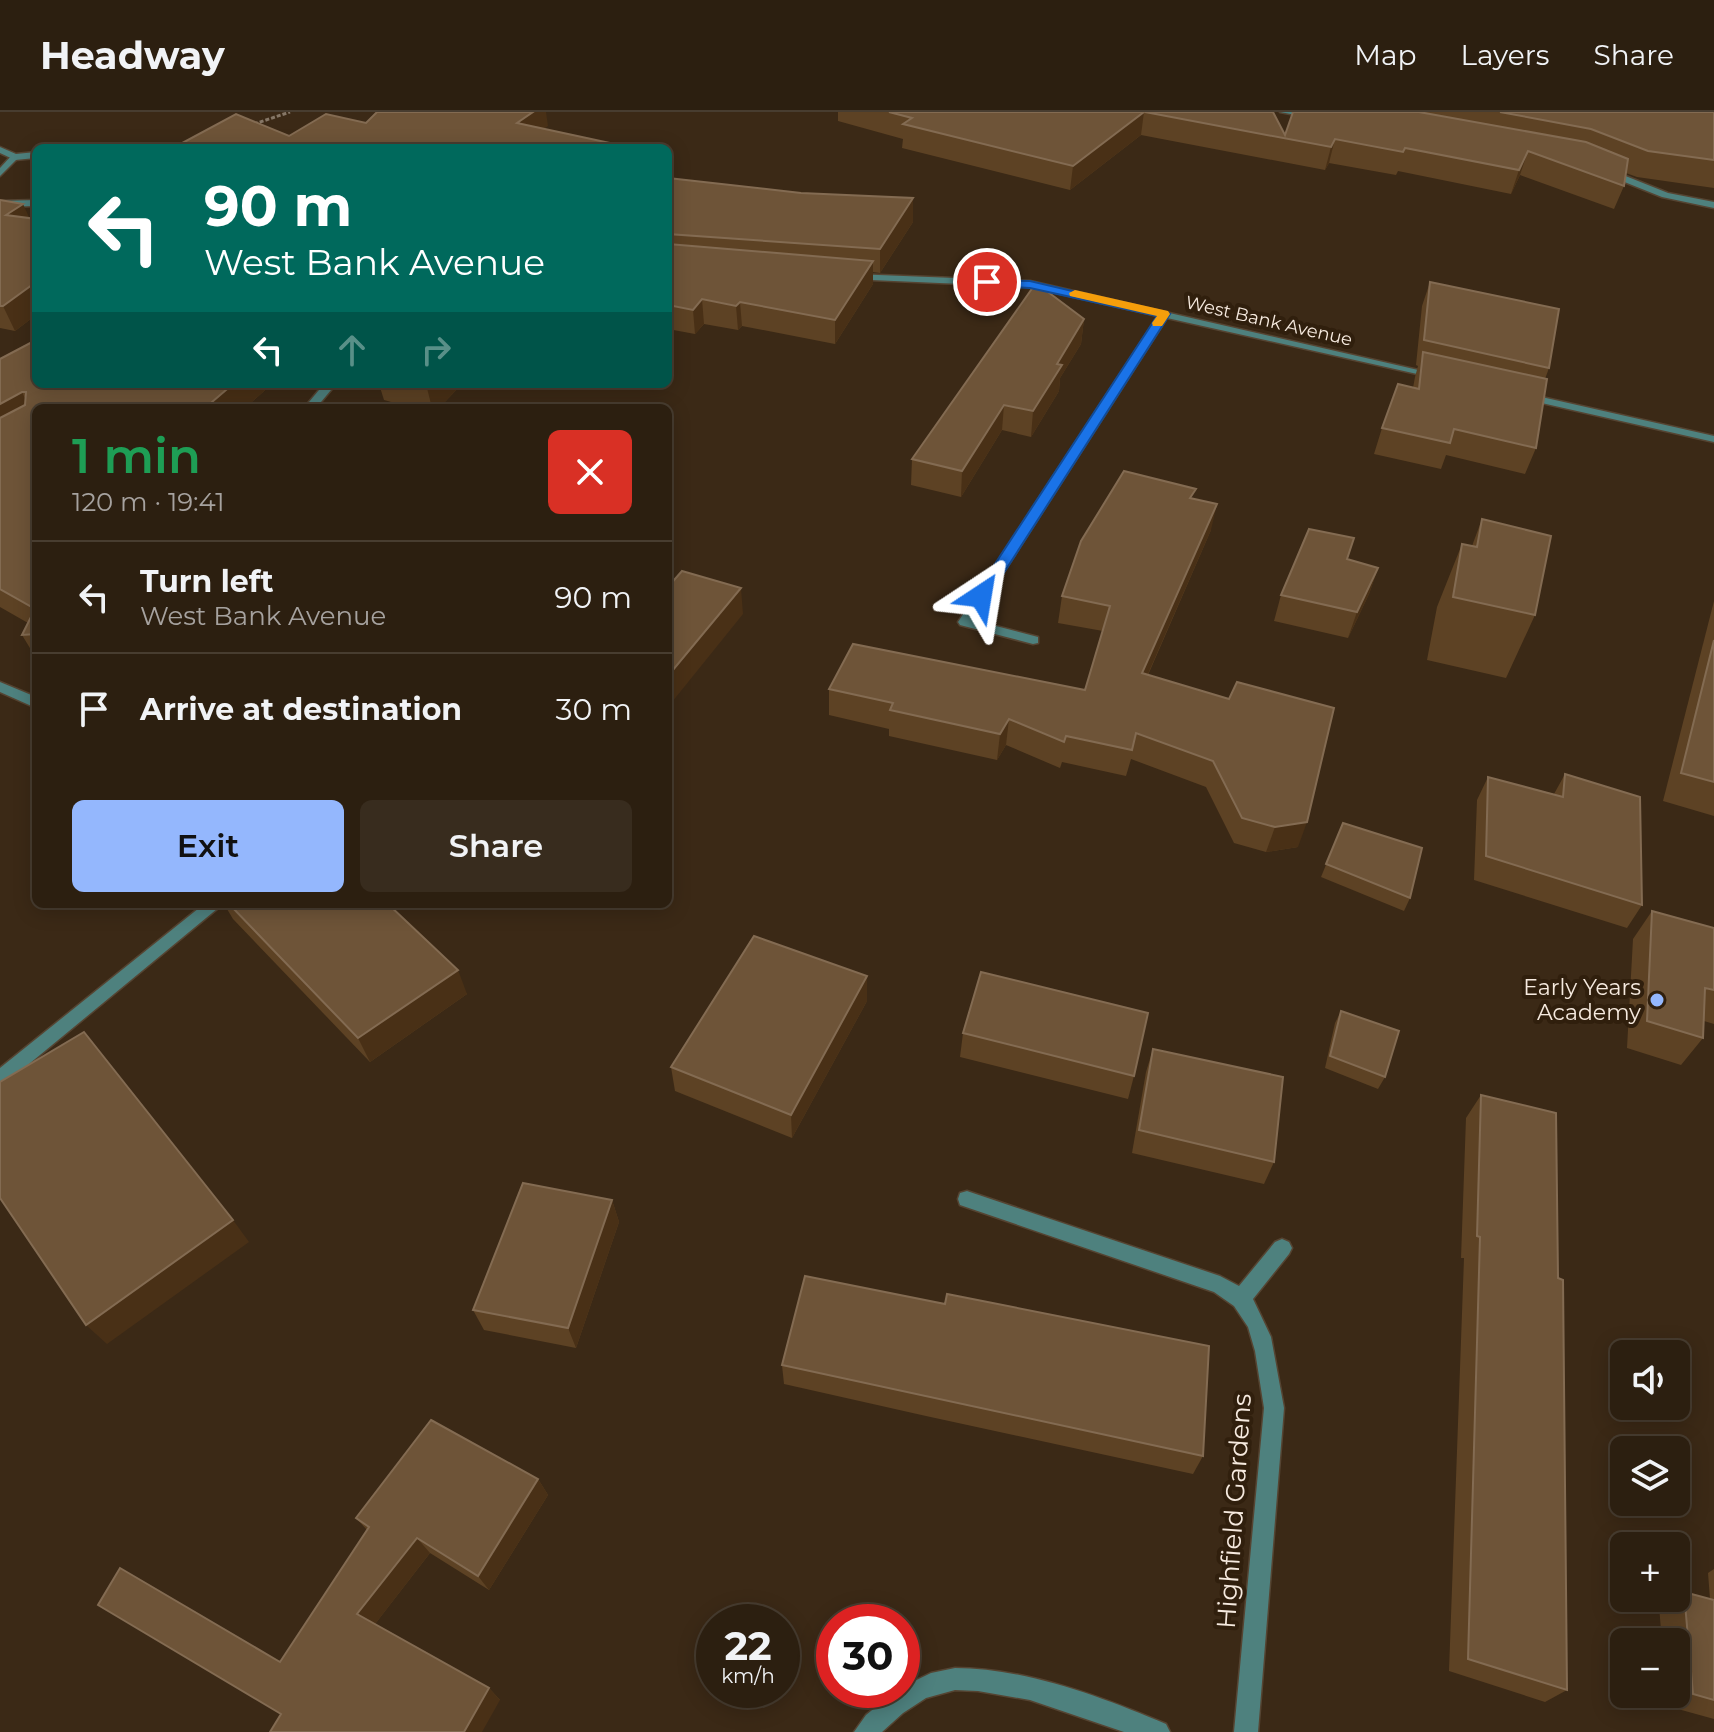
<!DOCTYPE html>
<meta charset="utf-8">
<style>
:root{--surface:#2c1f10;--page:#382c1e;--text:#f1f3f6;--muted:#a6a29f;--line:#483d30;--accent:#94b7fd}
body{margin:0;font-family:Montserrat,sans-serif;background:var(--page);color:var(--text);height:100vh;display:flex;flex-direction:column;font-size:30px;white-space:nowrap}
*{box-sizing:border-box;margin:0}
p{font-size:26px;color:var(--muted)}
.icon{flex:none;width:44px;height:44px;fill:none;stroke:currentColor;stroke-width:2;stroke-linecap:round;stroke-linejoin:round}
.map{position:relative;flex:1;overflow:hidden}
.panel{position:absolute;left:32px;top:292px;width:640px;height:504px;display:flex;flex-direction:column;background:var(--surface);border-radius:12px;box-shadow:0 4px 20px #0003,0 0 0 2px var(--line)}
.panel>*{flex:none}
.banner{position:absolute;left:32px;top:32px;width:640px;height:244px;border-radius:12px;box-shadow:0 4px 20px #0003,0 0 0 2px var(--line);background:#00695c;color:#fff;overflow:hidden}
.controls{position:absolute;left:1610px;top:1228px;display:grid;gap:16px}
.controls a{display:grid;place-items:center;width:80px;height:80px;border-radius:12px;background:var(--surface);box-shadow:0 4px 20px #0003,0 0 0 2px var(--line);font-size:40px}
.speed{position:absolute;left:696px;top:1492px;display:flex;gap:16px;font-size:40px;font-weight:700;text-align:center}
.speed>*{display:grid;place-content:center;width:104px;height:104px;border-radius:50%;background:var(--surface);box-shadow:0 4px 20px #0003,0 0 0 2px var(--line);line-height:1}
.speed small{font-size:20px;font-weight:400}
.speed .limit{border:12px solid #d22;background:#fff;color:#111}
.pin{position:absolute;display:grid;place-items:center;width:68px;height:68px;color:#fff;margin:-34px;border:4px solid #fff;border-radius:50%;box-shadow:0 2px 8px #0007}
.me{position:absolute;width:88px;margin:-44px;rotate:33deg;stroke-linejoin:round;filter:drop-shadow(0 0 6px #0008)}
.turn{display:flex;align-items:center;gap:28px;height:168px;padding:0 40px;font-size:36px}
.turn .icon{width:104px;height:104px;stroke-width:2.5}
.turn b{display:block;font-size:56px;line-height:68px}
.lanes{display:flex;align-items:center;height:76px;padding:0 40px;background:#0003;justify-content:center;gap:40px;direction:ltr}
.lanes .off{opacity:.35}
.round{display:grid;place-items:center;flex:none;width:84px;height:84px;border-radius:12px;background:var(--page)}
.summary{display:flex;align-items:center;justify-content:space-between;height:136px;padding:0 40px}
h1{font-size:48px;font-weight:600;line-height:60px;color:#1e9e55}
.button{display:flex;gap:16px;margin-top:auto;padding:16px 40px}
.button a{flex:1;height:92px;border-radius:12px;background:var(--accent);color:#111;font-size:32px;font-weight:600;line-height:92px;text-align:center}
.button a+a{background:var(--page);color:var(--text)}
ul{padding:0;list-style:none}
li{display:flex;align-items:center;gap:24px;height:112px;padding:0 40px;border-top:2px solid var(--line)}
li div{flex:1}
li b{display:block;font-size:30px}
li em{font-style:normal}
header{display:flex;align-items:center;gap:48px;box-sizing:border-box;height:112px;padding:0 40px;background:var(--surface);border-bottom:2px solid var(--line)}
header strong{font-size:38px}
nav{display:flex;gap:44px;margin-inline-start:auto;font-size:28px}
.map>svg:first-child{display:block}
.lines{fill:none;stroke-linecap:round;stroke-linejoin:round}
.service-casing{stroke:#554432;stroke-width:3}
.minor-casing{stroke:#554432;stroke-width:3}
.path{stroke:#857666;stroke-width:3;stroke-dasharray:4 2;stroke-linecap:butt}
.service{fill:#4e817e;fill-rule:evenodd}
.minor{fill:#4e817e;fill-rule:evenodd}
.wall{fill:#5d4224}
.shaded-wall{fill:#493016}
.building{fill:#6e5438;stroke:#836b52;stroke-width:2}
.route{fill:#1a73e8;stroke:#114b97;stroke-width:2}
.slow{fill:#f59e0b}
.poi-dot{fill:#94b7fd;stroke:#301f0d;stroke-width:3}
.labels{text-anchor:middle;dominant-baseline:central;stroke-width:8;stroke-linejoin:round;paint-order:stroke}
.far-street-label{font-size:18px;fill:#f6eadf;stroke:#301f0d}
.poi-label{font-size:22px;fill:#f6eadf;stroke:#301f0d;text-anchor:end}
.near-street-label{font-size:26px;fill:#f6eadf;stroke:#301f0d}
</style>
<header>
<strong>Headway</strong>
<nav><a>Map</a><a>Layers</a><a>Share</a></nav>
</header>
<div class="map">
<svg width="1714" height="1620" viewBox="0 0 1714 1620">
<rect width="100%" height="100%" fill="#3b2916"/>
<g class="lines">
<g class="service-casing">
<polygon id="service" points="0,35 16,42 36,40 36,46 15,48 0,41"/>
</g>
<g class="minor-casing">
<g id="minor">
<polygon points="1280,0 1308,0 1316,3 1312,6"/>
<polygon points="12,43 19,45 0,64 0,56"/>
<polygon points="1602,57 1608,57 1668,81 1714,90 1714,96 1662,85 1602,61"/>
<polygon points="36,88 36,94 0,95 0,89"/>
<polygon points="853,162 1030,169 1440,263 1435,266 1167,206 973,508 1038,525 1038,531 1033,532 960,513 958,510 1158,204 1030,175 849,167 849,163"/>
<polygon points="324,272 336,272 316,296 304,296"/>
<polygon points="1524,281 1714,324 1714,330 1520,286 1518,284"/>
<polygon points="0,570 36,585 36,596 0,580"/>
<polygon points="204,792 223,792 6,971 0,973 0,956"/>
<polygon points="967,1079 1220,1164 1239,1174 1275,1130 1282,1127 1289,1130 1292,1136 1289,1142 1253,1187 1271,1225 1284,1296 1258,1620 1234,1620 1264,1296 1255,1239 1248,1215 1234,1194 1214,1180 960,1093 958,1087 960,1081"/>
<path d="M955 1556C1025 1556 1102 1585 1166 1612L1170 1620H1124L1030 1588 978 1579 955 1578 926 1586 903 1601 882 1620H854L866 1603 897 1578H902V1575L931 1561Z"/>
</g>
</g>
<polyline class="path" points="254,12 290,0"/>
<use href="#service" class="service"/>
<use href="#minor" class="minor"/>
</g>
<g class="wall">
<polygon points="838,0 1273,0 1285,23 1293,0 1714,0 1714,76 1637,65 1626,61 1624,74 1614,97 1520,63 1511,82 1398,59 1396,63 1329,51 1325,58 1141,23 1070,78 902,36 903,27 838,9"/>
<polygon points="668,66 801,81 913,86 913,110 880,161 873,160 873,172 835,232 742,214 738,218 704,212 695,222 668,217"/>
<polygon points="0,88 30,107 36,107 36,203 15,219 0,216"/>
<polygon points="1430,170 1549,256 1545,267 1536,336 1525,362 1446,343 1441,357 1374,342 1382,316 1413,276 1415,265 1418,254 1416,253 1422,194"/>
<polygon points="1084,207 1081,232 1060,266 1059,279 1031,325 1002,318 961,385 911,373 912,347"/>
<polygon points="0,247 36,272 272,272 245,296 36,296 36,546 22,523 28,511 0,495"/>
<polygon points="379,272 462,272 439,296 413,296 384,288"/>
<polygon points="1194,387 1211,418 1148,563 1298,735 1266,740 1234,731 1206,675 1131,647 1126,664 1062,650 1060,656 1006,633 997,648 889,624 889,617 829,603 829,577 1085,578 1103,519 1058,511 1062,484"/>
<polygon points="1482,407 1535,503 1506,566 1427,548 1437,495 1462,432 1472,434"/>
<polygon points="1347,447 1378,456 1369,482 1348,526 1274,509 1281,483"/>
<polygon points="1714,489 1714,704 1663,689"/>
<polygon points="1565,662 1642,793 1627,816 1474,768 1477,688 1488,665 1554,682"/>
<polygon points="1343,711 1410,786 1404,799 1321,765"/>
<polygon points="224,792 388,792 467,882 370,950 233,807"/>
<polygon points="1652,799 1714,816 1714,912 1704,909 1703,926 1681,953 1627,936 1633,827"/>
<polygon points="867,889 792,1026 675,979 671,955"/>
<polygon points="1341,899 1385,965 1378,977 1325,956 1335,911"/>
<polygon points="963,921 1134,964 1128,987 960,945"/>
<polygon points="1153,937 1274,1050 1264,1072 1132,1041 1146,960"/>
<polygon points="1481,983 1558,1166 1567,1578 1545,1590 1449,1559 1464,1146 1461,1146 1466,1006"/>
<polygon points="612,1088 619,1110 576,1236 484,1218 473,1198"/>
<polygon points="782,1253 1203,1344 1193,1362 926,1304 784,1272"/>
<polygon points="538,1367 548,1383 489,1478 430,1441 375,1512 489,1576 500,1588 281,1603 280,1550 367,1418 356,1406"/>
<polygon points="1714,1457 1714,1607 1667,1594 1666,1582 1676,1582 1676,1530 1662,1530 1659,1494 1673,1486 1676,1486 1676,1484 1684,1480 1710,1487 1708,1461"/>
</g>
<g class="shaded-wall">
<polygon points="533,0 546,0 548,14 521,33 517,11"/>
<polygon points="1144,0 1141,23 1070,78 1073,54"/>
<polygon points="1335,27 1329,51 1325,58 1331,35"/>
<polygon points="1528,39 1520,63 1511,82 1519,58"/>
<polygon points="913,86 913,110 880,161 880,137"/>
<polygon points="23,92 34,116 6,103"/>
<polygon points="873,149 873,172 835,232 835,208"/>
<polygon points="36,170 36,203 15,219 3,194"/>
<polygon points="702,187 704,212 695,222 693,198"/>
<polygon points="740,190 742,214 738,218 736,194"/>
<polygon points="1084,207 1081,232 1060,266 1059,279 1031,325 1033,299 1057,252"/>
<polygon points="233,272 272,272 245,296 205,296"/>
<polygon points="431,272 462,272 439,296 432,296 427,276"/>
<polygon points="22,280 34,305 0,326 0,292"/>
<polygon points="1004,293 1002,318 961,385 962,359"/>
<polygon points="1217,392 1211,418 1137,587 1142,561"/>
<polygon points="1378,456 1369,482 1348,526 1357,500"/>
<polygon points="741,476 743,502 668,595 668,564"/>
<polygon points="1009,607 1006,633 997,648 1000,622"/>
<polygon points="1307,710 1298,735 1266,740 1275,715"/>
<polygon points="458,858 467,882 370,950 358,926"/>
<polygon points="867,864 867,889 792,1026 791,1003"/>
<polygon points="612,1088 619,1110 576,1236 568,1216"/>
<polygon points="233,1108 249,1130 107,1232 86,1213"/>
<polygon points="538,1367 548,1383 489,1478 478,1464"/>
<polygon points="417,1426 430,1441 372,1516 357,1502"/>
<polygon points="489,1576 500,1588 482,1620 464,1620"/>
</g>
<g class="building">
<polygon points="377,0 533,0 517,11 633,36 173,36 236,2 289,24 326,2 366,11"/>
<polygon points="889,0 1144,0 1073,54 903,12 912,6"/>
<polygon points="1145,0 1273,0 1285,23 1293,0 1419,0 1586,30 1628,47 1624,74 1528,39 1519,58 1405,36 1403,40 1335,27 1331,35"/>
<polygon points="1500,0 1714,0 1714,48 1648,39 1591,17"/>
<polygon points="668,66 801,81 913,86 880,137 668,122"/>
<polygon points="0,88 23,92 6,103 36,107 36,170 3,194 0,194"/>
<polygon points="668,132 873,149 835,208 740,190 736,194 702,187 693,198 668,193"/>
<polygon points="1430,170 1559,197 1549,256 1424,228"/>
<polygon points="1036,171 1084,207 1057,252 1062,253 1033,299 1004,293 962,359 912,347"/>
<polygon points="36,228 36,272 233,272 205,296 36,296 36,522 22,523 35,497 0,477 0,306 25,293 26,280 22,280 0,292 0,247"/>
<polygon points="1423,240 1547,267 1536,336 1454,317 1450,331 1382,316 1398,272 1419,277"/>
<polygon points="412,272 431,272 427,276"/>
<polygon points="1124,359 1196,377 1190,386 1217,392 1142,561 1229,587 1237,570 1334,596 1307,710 1275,715 1242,706 1213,649 1136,621 1132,638 1066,624 1064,630 1009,607 1000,622 890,598 893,591 829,577 853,532 1085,578 1110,494 1062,484 1081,429"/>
<polygon points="1482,407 1551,424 1535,503 1453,485 1462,432 1477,435"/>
<polygon points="1309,417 1354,426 1347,447 1378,456 1357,500 1281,483"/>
<polygon points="682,459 741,476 668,564 668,475"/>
<polygon points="1714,528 1714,670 1681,661"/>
<polygon points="1565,662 1640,685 1642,793 1486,744 1488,665 1563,685"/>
<polygon points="1343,711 1422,736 1410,786 1326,752"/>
<polygon points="229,792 388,792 458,858 358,926"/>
<polygon points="1652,799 1714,816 1714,878 1705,876 1703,926 1647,909"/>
<polygon points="754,824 867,864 791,1003 671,955"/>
<polygon points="981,860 1148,901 1134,964 963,921"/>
<polygon points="1341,899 1399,919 1385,965 1330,944"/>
<polygon points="84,920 233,1108 86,1213 0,1086 0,970"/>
<polygon points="1153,937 1283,965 1274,1050 1139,1018"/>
<polygon points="1481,983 1556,1001 1558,1166 1563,1168 1567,1578 1468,1547 1480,1125 1477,1124"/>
<polygon points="523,1071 612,1088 568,1216 473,1198"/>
<polygon points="805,1164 945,1192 947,1182 1209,1234 1203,1344 782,1253"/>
<polygon points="431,1308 538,1367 478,1464 417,1426 357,1502 489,1576 464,1620 270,1620 281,1602 98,1493 120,1456 280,1550 369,1415 356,1406"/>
<polygon points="1684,1480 1714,1488 1714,1588 1693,1582"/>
</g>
<polygon class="route" points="983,168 1030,169 1170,202 989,484 981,489 974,484 1157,204 1030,176 987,174 981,170"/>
<polygon class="slow" points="1075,178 1168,199 1170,202 1162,214 1153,214 1152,211 1157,204 1070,184 1069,181"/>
<circle class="poi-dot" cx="1657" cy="888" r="8"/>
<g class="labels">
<g class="far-street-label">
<text transform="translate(1269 209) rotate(13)">West Bank Avenue</text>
</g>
<g class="poi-label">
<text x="1641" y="875">Early Years<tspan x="1641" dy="25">Academy</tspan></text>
</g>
<g class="near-street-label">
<text transform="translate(1234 1399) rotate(-86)">Highfield Gardens</text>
</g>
</g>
</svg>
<div class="controls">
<a><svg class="icon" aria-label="sound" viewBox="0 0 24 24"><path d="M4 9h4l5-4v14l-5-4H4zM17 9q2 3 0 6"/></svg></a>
<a><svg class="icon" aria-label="layers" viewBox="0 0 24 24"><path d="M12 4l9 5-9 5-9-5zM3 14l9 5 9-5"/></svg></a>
<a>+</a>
<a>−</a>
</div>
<div class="speed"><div>22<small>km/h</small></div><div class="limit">30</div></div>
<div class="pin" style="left:987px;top:170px;background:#d93025"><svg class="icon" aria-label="arrive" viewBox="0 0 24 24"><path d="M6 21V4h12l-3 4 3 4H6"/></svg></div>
<svg class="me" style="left:981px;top:484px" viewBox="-20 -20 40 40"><path d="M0-17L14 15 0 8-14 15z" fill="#1a73e8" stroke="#fff" stroke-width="4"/></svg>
<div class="banner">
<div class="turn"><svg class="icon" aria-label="left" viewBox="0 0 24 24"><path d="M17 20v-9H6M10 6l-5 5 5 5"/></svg><div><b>90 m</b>West Bank Avenue</div></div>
<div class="lanes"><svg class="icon" aria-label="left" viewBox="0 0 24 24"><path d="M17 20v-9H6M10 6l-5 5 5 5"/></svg><svg class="icon off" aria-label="ahead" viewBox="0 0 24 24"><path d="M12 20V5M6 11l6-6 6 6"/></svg><svg class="icon off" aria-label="right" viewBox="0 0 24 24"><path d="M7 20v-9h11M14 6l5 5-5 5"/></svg></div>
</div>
<section class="panel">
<div class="summary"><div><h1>1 min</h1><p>120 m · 19:41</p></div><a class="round" style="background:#d93025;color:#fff"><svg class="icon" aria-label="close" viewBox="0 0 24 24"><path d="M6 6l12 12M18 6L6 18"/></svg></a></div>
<ul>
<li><svg class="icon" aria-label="left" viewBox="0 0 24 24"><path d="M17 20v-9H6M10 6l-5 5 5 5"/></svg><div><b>Turn left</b><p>West Bank Avenue</p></div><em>90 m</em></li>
<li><svg class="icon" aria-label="arrive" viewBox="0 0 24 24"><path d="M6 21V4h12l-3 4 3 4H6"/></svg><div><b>Arrive at destination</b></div><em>30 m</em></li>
</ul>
<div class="button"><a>Exit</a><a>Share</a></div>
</section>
</div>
